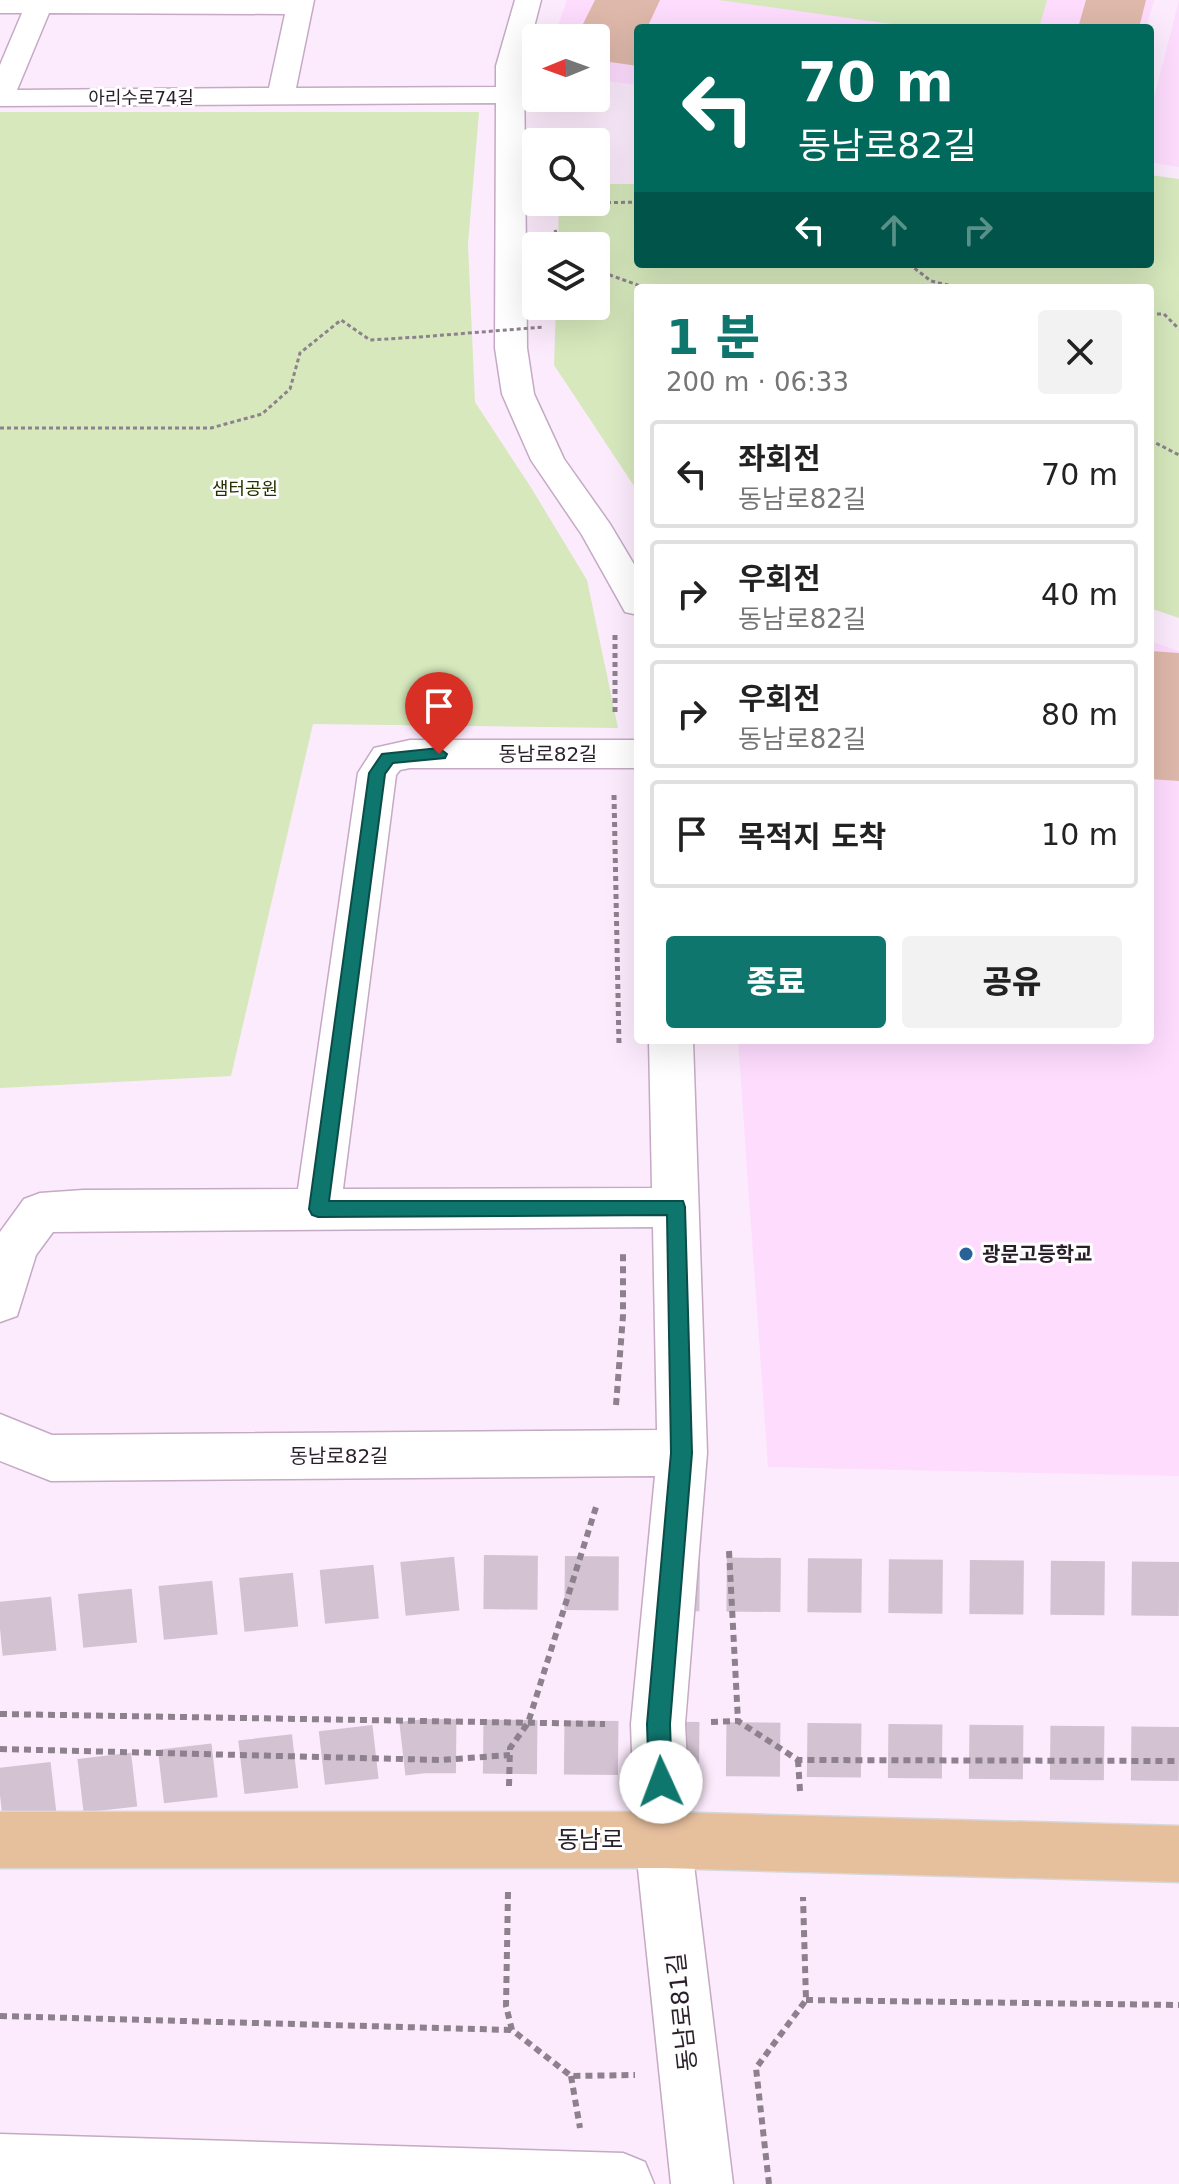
<!DOCTYPE html>
<html lang="ko">
<meta charset="utf-8">
<style>
:root{--surface:#fff;--page:#f2f2f2;--text:#222;--muted:#767676;--line:#e0e0e0;--accent:#0f766e}
body{margin:0;font-family:"DejaVu Sans","Noto Sans KR",sans-serif;background:var(--page);color:var(--text);height:100vh;display:flex;flex-direction:column;font-size:30px;white-space:nowrap}
*{box-sizing:border-box;margin:0}
p{font-size:26px;color:var(--muted)}
.icon{flex:none;width:44px;height:44px;fill:none;stroke:currentColor;stroke-width:2;stroke-linecap:round;stroke-linejoin:round}
.map{position:relative;flex:1;overflow:hidden}
.side{position:absolute;left:634px;top:284px;width:520px;height:760px;display:flex;flex-direction:column;background:var(--surface);border-radius:8px;box-shadow:0 8px 32px #0002}
.side>*{flex:none}
.top-card{position:absolute;left:634px;top:24px;width:520px;height:244px;border-radius:8px;box-shadow:0 8px 32px #0002;background:#00695c;color:#fff;overflow:hidden}
.needle{width:52px;rotate:269deg}
.controls{position:absolute;left:522px;top:24px;display:grid;gap:16px}
.controls a{display:grid;place-items:center;width:88px;height:88px;border-radius:8px;background:var(--surface);box-shadow:0 8px 32px #0002;font-size:40px}
.pin{position:absolute;display:grid;place-items:center;width:68px;height:68px;color:#fff;margin:-82px -34px;border-radius:50% 50% 50% 0;rotate:-45deg;box-shadow:0 0 8px #0007}
.pin .icon{rotate:45deg}
.me{position:absolute;width:88px;margin:-44px;rotate:358deg;stroke-linejoin:round;filter:drop-shadow(0 0 6px #0008)}
.turn{display:flex;align-items:center;gap:28px;height:168px;padding:0 32px;font-size:36px}
.turn .icon{width:104px;height:104px;stroke-width:2.5}
.turn b{display:block;font-size:56px;line-height:68px}
.lanes{display:flex;align-items:center;height:76px;padding:0 32px;background:#0003;justify-content:center;gap:40px;direction:ltr}
.lanes .off{opacity:.35}
.round{display:grid;place-items:center;flex:none;width:84px;height:84px;border-radius:8px;background:var(--page)}
.headline{display:flex;align-items:center;justify-content:space-between;height:136px;padding:0 32px}
h1{font-size:48px;font-weight:800;line-height:60px;color:var(--accent)}
.action{display:flex;gap:16px;margin-top:auto;padding:16px 32px}
.action a{flex:1;height:92px;border-radius:8px;background:var(--accent);color:#fff;font-size:32px;font-weight:800;line-height:92px;text-align:center}
.action a+a{background:var(--page);color:var(--text)}
ul{padding:0;list-style:none}
li{display:flex;align-items:center;gap:24px;height:108px;margin:0 16px 12px;padding:0 16px;border:4px solid var(--line);border-radius:8px}
li div{flex:1}
li b{display:block;font-size:30px}
li em{font-style:normal}
.map>svg:first-child{display:block}
.built{fill:#fedcfe}
.green{fill:#d6e8bc}
.building{fill:#deb8aa}
.lines{fill:none;stroke-linecap:round;stroke-linejoin:round}
.highway-tunnel{stroke:#d2c2d2;stroke-width:54;stroke-dasharray:54 27;stroke-linecap:butt}
.minor-casing{stroke:#c4aac4;stroke-width:3}
.major-casing{stroke:#d8d7d8;stroke-width:3}
.path-far2{stroke:#8e818e;stroke-width:3;stroke-dasharray:4 3;stroke-linecap:butt}
.path-far1{stroke:#8e818e;stroke-width:5;stroke-dasharray:5 4;stroke-linecap:butt}
.path{stroke:#8e818e;stroke-width:6;stroke-dasharray:7 5;stroke-linecap:butt}
.minor{fill:#fff;fill-rule:evenodd}
.major{fill:#e6bf9d;fill-rule:evenodd}
.path-bridge{stroke:#8e818e;stroke-width:3;stroke-dasharray:4 3;stroke-linecap:butt}
.route{fill:#0f766e;stroke:#0a4d48;stroke-width:2}
.poi-dot{fill:#286299;stroke:#fefefe;stroke-width:3}
.labels{text-anchor:middle;dominant-baseline:central;stroke-width:6;stroke-linejoin:round;paint-order:stroke}
.far-street-label{font-size:18px;fill:#291f29;stroke:#fefefe}
.far-park-label{font-size:18px;fill:#233200;stroke:#fefefe}
.street-label{font-size:20px;fill:#291f29;stroke:#fefefe}
.poi-label{font-size:20px;font-weight:bold;fill:#291f29;stroke:#fefefe;text-anchor:start}
.near-street-label{font-size:24px;fill:#291f29;stroke:#fefefe}
</style>
<div class="map">
<svg width="1179" height="2184" viewBox="0 0 1179 2184">
<rect width="100%" height="100%" fill="#fcebfc"/>
<g class="built">
<polygon points="567,0 1154,0 1146,28 638,28 638,85 596,79 596,38 554,38"/>
<polygon points="1179,0 1179,167 1150,162 1150,114"/>
<polygon points="1150,641 1179,651 1179,1476 768,1467 738,1040 1150,1040"/>
</g>
<g class="green">
<polygon points="718,0 1047,0 1039,28 921,28"/>
<polygon points="0,112 479,112 468,244 475,402 530,486 587,580 618,728 313,724 231,1076 0,1088"/>
<polygon points="1150,175 1179,179 1179,618 1150,608 1150,288 638,288 638,492 554,365 556,306 596,306 596,246 558,246 559,202 596,202 596,184 638,184 638,264 1150,264"/>
</g>
<g class="building">
<polygon points="595,0 660,0 647,28 638,28 638,66 596,60 596,38 576,38"/>
<polygon points="1086,0 1146,0 1139,28 1078,28"/>
<polygon points="1150,651 1179,653 1179,781 1150,779"/>
</g>
<g class="lines">
<g class="highway-tunnel">
<polyline points="0,1629 472,1582 1179,1589"/>
<polyline points="0,1795 426,1746 1179,1754"/>
</g>
<g class="minor-casing">
<g id="minor">
<path d="M0 0H314L296 88 496 87V66L515 0H541L524 66 527 348 534 394 564 459 610 524 638 571V615L625 612 582 535 531 460 502 394 495 348 496 103 0 106V65L22 13H0ZM49 13 285 14 269 88 17 90Z"/>
<polygon points="410,740 638,740 638,768 410,768 400,770 396,775 343,1189 652,1188 649,1040 693,1040 707,1453 685,1724 691,1840 733,2184 671,2184 635,1840 631,1724 655,1476 51,1481 0,1461 0,1414 52,1435 657,1430 653,1227 53,1232 36,1255 17,1316 0,1322 0,1232 24,1199 40,1193 83,1190 298,1189 358,773 374,748"/>
<polygon points="0,2134 623,2153 645,2162 654,2184 0,2184"/>
</g>
</g>
<g class="major-casing">
<polygon id="major" points="0,1812 663,1812 1179,1826 1179,1882 663,1868 0,1868"/>
</g>
<g class="path-far2">
<polyline points="551,204 638,202"/>
<polyline points="555,230 561,246"/>
<polyline points="909,264 931,281 960,288"/>
<polyline points="596,270 646,288"/>
<polyline points="1150,314 1164,314 1179,329"/>
<polyline points="0,428 211,428 262,414 290,389 300,353 341,320 370,340 419,337"/>
<polyline points="1150,440 1179,455"/>
</g>
<g class="path-far1">
<polyline points="615,635 615,713"/>
<polyline points="614,795 619,1045"/>
</g>
<g class="path">
<polyline points="616,1405 623,1316 623,1251"/>
<polyline points="729,1551 738,1721"/>
<polyline points="0,1714 605,1724"/>
<polyline points="711,1722 738,1721 798,1760 1179,1761"/>
<polyline points="0,1749 441,1760 510,1755"/>
<polyline points="798,1760 800,1791"/>
<polyline points="509,1786 510,1748 528,1723 597,1504"/>
<polyline points="508,1892 506,2006 512,2030 571,2076 635,2075"/>
<polyline points="806,2000 1179,2005"/>
<polyline points="0,2016 512,2030"/>
<polyline points="571,2076 580,2128"/>
<polyline points="769,2184 756,2068 806,2000 803,1897"/>
</g>
<use href="#minor" class="minor"/>
<use href="#major" class="major"/>
<polyline class="path-bridge" points="419,337 544,327"/>
</g>
<polygon class="route" points="439,748 447,754 445,758 393,763 385,774 329,1201 683,1201 685,1207 692,1453 670,1724 672,1782 669,1790 661,1793 653,1790 649,1782 647,1724 671,1453 667,1215 318,1217 312,1215 309,1209 369,773 382,754"/>
<circle class="poi-dot" cx="966" cy="1254" r="8"/>
<g class="labels">
<g class="far-street-label">
<text x="141" y="97">아리수로74길</text>
</g>
<g class="far-park-label">
<text x="245" y="488">샘터공원</text>
</g>
<g class="street-label">
<text x="548" y="754">동남로82길</text>
<text x="339" y="1456">동남로82길</text>
</g>
<g class="poi-label">
<text x="982" y="1254">광문고등학교</text>
</g>
<g class="near-street-label">
<text x="590" y="1840">동남로</text>
<text transform="translate(682 2012) rotate(-96)">동남로81길</text>
</g>
</g>
</svg>
<div class="controls">
<a><svg class="needle" viewBox="-14 -14 28 28"><path d="M0-13l5 13h-10z" fill="#e53935"/><path d="M0 13l5-13h-10z" fill="#767676"/></svg></a>
<a><svg class="icon" aria-label="search" viewBox="0 0 24 24"><circle cx="10" cy="10" r="6"/><path d="M15 15l6 6"/></svg></a>
<a><svg class="icon" aria-label="layers" viewBox="0 0 24 24"><path d="M12 4l9 5-9 5-9-5zM3 14l9 5 9-5"/></svg></a>
</div>
<div class="pin" style="left:439px;top:754px;background:#d93025"><svg class="icon" aria-label="arrive" viewBox="0 0 24 24"><path d="M6 21V4h12l-3 4 3 4H6"/></svg></div>
<svg class="me" style="left:661px;top:1782px" viewBox="-20 -20 40 40"><circle r="19" fill="#fff"/><path d="M0-13L10 11 0 6-10 11z" fill="#0f766e"/></svg>
<div class="top-card">
<div class="turn"><svg class="icon" aria-label="left" viewBox="0 0 24 24"><path d="M17 20v-9H6M10 6l-5 5 5 5"/></svg><div><b>70 m</b>동남로82길</div></div>
<div class="lanes"><svg class="icon" aria-label="left" viewBox="0 0 24 24"><path d="M17 20v-9H6M10 6l-5 5 5 5"/></svg><svg class="icon off" aria-label="ahead" viewBox="0 0 24 24"><path d="M12 20V5M6 11l6-6 6 6"/></svg><svg class="icon off" aria-label="right" viewBox="0 0 24 24"><path d="M7 20v-9h11M14 6l5 5-5 5"/></svg></div>
</div>
<section class="side">
<div class="headline"><div><h1>1 분</h1><p>200 m · 06:33</p></div><a class="round"><svg class="icon" aria-label="close" viewBox="0 0 24 24"><path d="M6 6l12 12M18 6L6 18"/></svg></a></div>
<ul>
<li><svg class="icon" aria-label="left" viewBox="0 0 24 24"><path d="M17 20v-9H6M10 6l-5 5 5 5"/></svg><div><b>좌회전</b><p>동남로82길</p></div><em>70 m</em></li>
<li><svg class="icon" aria-label="right" viewBox="0 0 24 24"><path d="M7 20v-9h11M14 6l5 5-5 5"/></svg><div><b>우회전</b><p>동남로82길</p></div><em>40 m</em></li>
<li><svg class="icon" aria-label="right" viewBox="0 0 24 24"><path d="M7 20v-9h11M14 6l5 5-5 5"/></svg><div><b>우회전</b><p>동남로82길</p></div><em>80 m</em></li>
<li><svg class="icon" aria-label="arrive" viewBox="0 0 24 24"><path d="M6 21V4h12l-3 4 3 4H6"/></svg><div><b>목적지 도착</b></div><em>10 m</em></li>
</ul>
<div class="action"><a>종료</a><a>공유</a></div>
</section>
</div>
